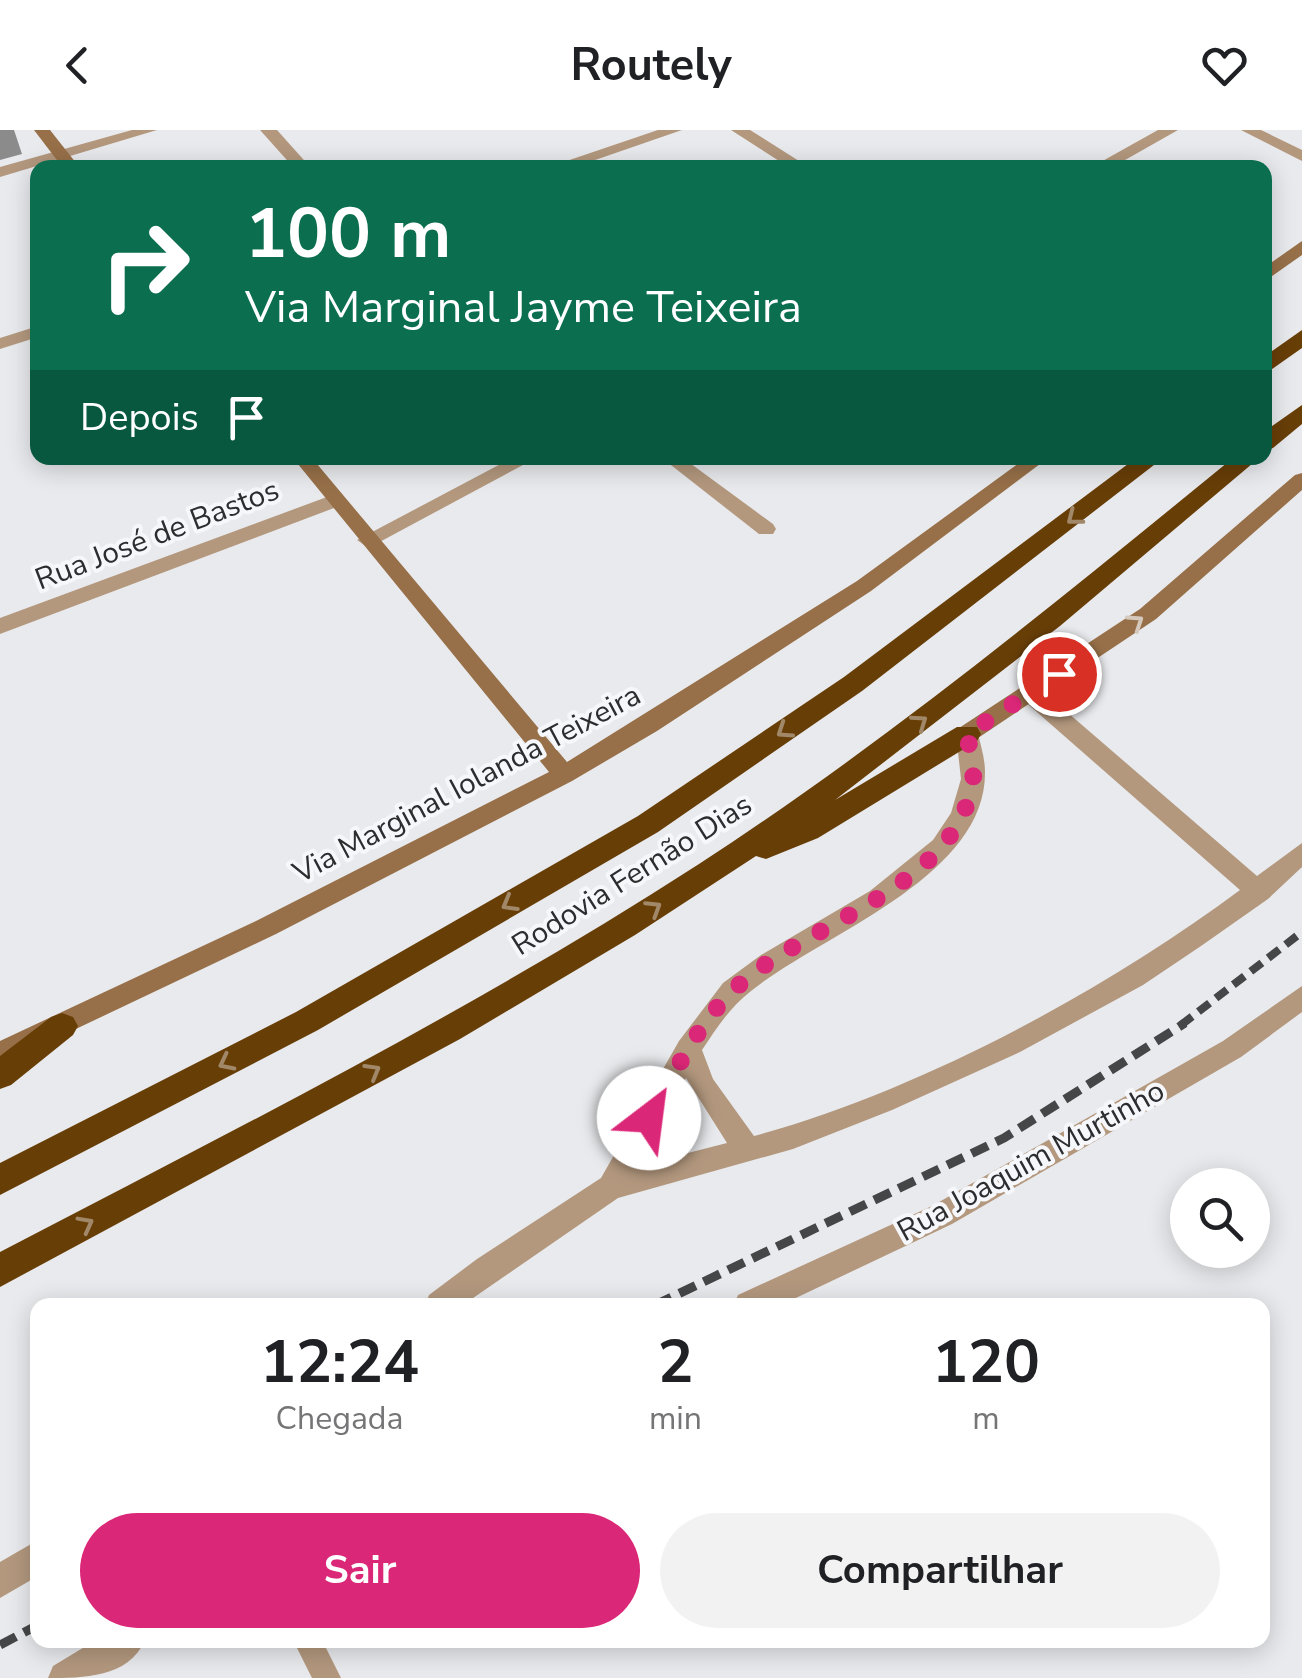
<!DOCTYPE html>
<html lang="pt">
<meta charset="utf-8">
<style>
:root{--surface:#fff;--page:#f2f2f2;--text:#202124;--muted:#757577;--accent:#db2777}
body{margin:0;font-family:"Nunito Sans",sans-serif;background:var(--page);color:var(--text);height:100vh;display:flex;flex-direction:column;font-size:38px;white-space:nowrap}
*{box-sizing:border-box;margin:0}
p{font-size:32px;color:var(--muted)}
.icon{flex:none;width:55px;height:55px;fill:none;stroke:currentColor;stroke-width:2;stroke-linecap:round;stroke-linejoin:round}
.map{position:relative;flex:1;overflow:hidden}
.details{position:absolute;left:30px;top:1168px;width:1240px;height:350px;display:flex;flex-direction:column;background:var(--surface);border-radius:20px;box-shadow:0 5px 25px #0003}
.details>*{flex:none}
.hud{position:absolute;left:30px;top:30px;width:1242px;height:305px;border-radius:20px;box-shadow:0 5px 25px #0003;background:#0b6e4f;color:#fff;overflow:hidden}
.tools{position:absolute;left:1170px;top:1038px;display:grid;gap:20px}
.tools a{display:grid;place-items:center;width:100px;height:100px;border-radius:50%;background:var(--surface);box-shadow:0 5px 25px #0003;font-size:50px}
.pin{position:absolute;display:grid;place-items:center;width:85px;height:85px;color:#fff;margin:-42px;border:5px solid #fff;border-radius:50%;box-shadow:0 2px 10px #0007}
.me{position:absolute;width:110px;margin:-55px;rotate:30deg;stroke-linejoin:round;filter:drop-shadow(0 0 8px #0008)}
.turn{display:flex;align-items:center;gap:35px;height:210px;padding:0 50px;font-size:45px}
.turn .icon{width:130px;height:130px;stroke-width:2.5}
.turn b{display:block;font-size:70px;line-height:85px}
.then{display:flex;align-items:center;height:95px;padding:0 50px;background:#0003;gap:20px;font-size:38px}
.eta{display:flex;justify-content:space-evenly;align-items:center;height:170px;text-align:center}
.eta b{font-size:60px;font-weight:700;line-height:70px}
.action{display:flex;gap:20px;margin-top:auto;padding:20px 50px}
.action a{flex:1;height:115px;border-radius:60px;background:var(--accent);color:#fff;font-size:40px;font-weight:700;line-height:115px;text-align:center}
.action a+a{background:var(--page);color:var(--text)}
header{display:flex;justify-content:space-between;align-items:center;height:130px;padding:0 50px;background:var(--surface);font-size:45px;font-weight:700}
.map>svg:first-child{display:block}
.lines{fill:none;stroke-linecap:round;stroke-linejoin:round}
.lane{fill:#b3987e;fill-rule:evenodd}
.street{fill:#b3987e;fill-rule:evenodd}
.secondary{fill:#977049;fill-rule:evenodd}
.highway{fill:#683e07;fill-rule:evenodd}
.rail-far1{stroke:#454648;stroke-width:8;stroke-dasharray:14 8;stroke-linecap:butt}
.rail{stroke:#454648;stroke-width:9;stroke-dasharray:18 9;stroke-linecap:butt}
.shaded-wall{fill:#8c8b8c}
.oneway{stroke:#a18869}
.oneway2{stroke:#d5c8bd}
.route{stroke:#db2777;stroke-width:18;stroke-dasharray:0 32.4}
.labels{text-anchor:middle;dominant-baseline:central;stroke-width:8;stroke-linejoin:round;paint-order:stroke}
.street-label{font-size:30px;fill:#2c2d2e;stroke:#f6f7fb}
</style>
<header><svg class="icon" aria-label="back" viewBox="0 0 24 24"><path d="M15 5l-7 7 7 7"/></svg>Routely<svg class="icon" aria-label="heart" viewBox="0 0 24 24"><path d="M12 20l-8-8c-3-5 5-10 8-4 3-6 11-1 8 4z"/></svg></header>
<div class="map">
<svg width="1302" height="1548" viewBox="0 0 1302 1548">
<rect width="100%" height="100%" fill="#e9eaed"/>
<g class="lines">
<polygon class="lane" points="293,1510 322,1510 341,1548 312,1548"/>
<g class="street">
<polygon points="132,0 157,0 0,47 0,37"/>
<polygon points="260,0 277,0 311,38 294,38"/>
<polygon points="658,0 682,0 572,38 546,38"/>
<polygon points="731,0 750,0 810,38 790,38"/>
<polygon points="1158,0 1178,0 1111,38 1090,38"/>
<polygon points="1241,0 1261,0 1302,20 1302,31"/>
<polygon points="38,196 38,207 0,219 0,208"/>
<polygon points="512,328 536,328 374,415 367,417 357,410"/>
<polygon points="662,328 683,328 773,394 776,399 773,404 759,404"/>
<polygon points="335,364 342,365 342,375 0,504 0,488"/>
<path d="M1030 555 1038 557 1257 746 1302 713V737L1268 769 1201 816 1143 855 1020 922 892 980 793 1019 618 1068 463 1175H425L429 1165 477 1129 601 1048 679 911 723 853 761 825 870 761 933 710 951 683 961 649 956 604 959 598H975L978 604C981 616 985 629 985 642 986 748 820 805 751 861 730 877 716 899 702 920L713 949 754 1006C919 961 1103 862 1240 760L1022 569 1019 563 1022 557ZM686 948 727 1013 637 1036Z"/>
<polygon points="1302,856 1302,882 1241,927 952,1094 781,1175 734,1175 738,1165 932,1076 1223,911"/>
<polygon points="38,1410 38,1446 0,1468 0,1432"/>
<path d="M96 1510H145C129 1548 82 1548 48 1548L53 1536Z"/>
</g>
<g class="secondary">
<polygon points="34,0 50,0 80,38 63,38"/>
<polygon points="1302,111 1302,125 1265,151 1265,137"/>
<polygon points="293,328 312,328 567,632 857,451 1026,328 1048,328 871,461 657,601 572,651 276,804 0,935 0,911 258,790 549,642"/>
<polygon points="1302,343 1302,360 1156,489 975,610 959,610 956,604 959,598 1140,479 1295,345"/>
</g>
<g class="highway">
<polygon points="1302,200 1302,218 1265,244 1265,226"/>
<polygon points="1302,275 1302,294 1273,318 1265,320 1265,301"/>
<polygon points="1136,328 1163,328 862,561 658,702 318,900 0,1065 0,1033 296,882 638,686 844,547"/>
<path d="M1233 328H1259L1060 496 835 670 957 597H977L981 604 977 611 818 708 766 729 756 726 635 805 460 909 0 1157V1122C236 999 475 879 699 734 887 612 1060 469 1233 328Z"/>
<polygon points="62,883 73,887 78,896 73,905 11,955 0,959 0,926 51,887"/>
</g>
<polyline class="rail-far1" points="1181,895 1302,802"/>
<g class="rail">
<polyline points="655,1175 1004,1008 1185,893"/>
<polyline points="0,1515 38,1495"/>
</g>
</g>
<polygon class="shaded-wall" points="0,0 14,0 22,24 0,30"/>
<defs><path id="oneway-chevron" d="M-2-3.5L2.5 0L-2 3.5" fill="none" stroke-width="1.6" stroke-linecap="round" stroke-linejoin="round" transform="scale(2.5)"/></defs>
<g class="oneway">
<use href="#oneway-chevron" transform="translate(1074 388) rotate(142)"/>
<use href="#oneway-chevron" transform="translate(920 592) rotate(-35)"/>
<use href="#oneway-chevron" transform="translate(784 601) rotate(146)"/>
<use href="#oneway-chevron" transform="translate(509 774) rotate(150)"/>
<use href="#oneway-chevron" transform="translate(654 778) rotate(-32)"/>
<use href="#oneway-chevron" transform="translate(226 933) rotate(153)"/>
<use href="#oneway-chevron" transform="translate(373 941) rotate(-30)"/>
<use href="#oneway-chevron" transform="translate(86 1094) rotate(-28)"/>
</g>
<use class="oneway2" href="#oneway-chevron" transform="translate(1136 492) rotate(-34)"/>
<g class="lines">
<path class="route" d="M649 988C676 942 698 891 739 855 810 791 959 757 973 649 975 635 969 618 967 604L1059 544"/>
</g>
<g class="labels">
<g class="street-label">
<text transform="translate(157 405) rotate(-21)">Rua José de Bastos</text>
<text transform="translate(467 654) rotate(-28)">Via Marginal Iolanda Teixeira</text>
<text transform="translate(632 745) rotate(-32)">Rodovia Fernão Dias</text>
<text transform="translate(1031 1031) rotate(-29)">Rua Joaquim Murtinho</text>
</g>
</g>
</svg>
<div class="tools">
<a><svg class="icon" aria-label="search" viewBox="0 0 24 24"><circle cx="10" cy="10" r="6"/><path d="M15 15l6 6"/></svg></a>
</div>
<div class="pin" style="left:1059px;top:544px;background:#d93025"><svg class="icon" aria-label="arrive" viewBox="0 0 24 24"><path d="M6 21V4h12l-3 4 3 4H6"/></svg></div>
<svg class="me" style="left:649px;top:988px" viewBox="-20 -20 40 40"><circle r="19" fill="#fff"/><path d="M0-13L10 11 0 6-10 11z" fill="#db2777"/></svg>
<div class="hud">
<div class="turn"><svg class="icon" aria-label="right" viewBox="0 0 24 24"><path d="M7 20v-9h11M14 6l5 5-5 5"/></svg><div><b>100 m</b>Via Marginal Jayme Teixeira</div></div>
<div class="then">Depois<svg class="icon" aria-label="arrive" viewBox="0 0 24 24"><path d="M6 21V4h12l-3 4 3 4H6"/></svg></div>
</div>
<section class="details">
<div class="eta">
<div><b>12:24</b><p>Chegada</p></div>
<div><b>2</b><p>min</p></div>
<div><b>120</b><p>m</p></div>
</div>
<div class="action"><a>Sair</a><a>Compartilhar</a></div>
</section>
</div>
